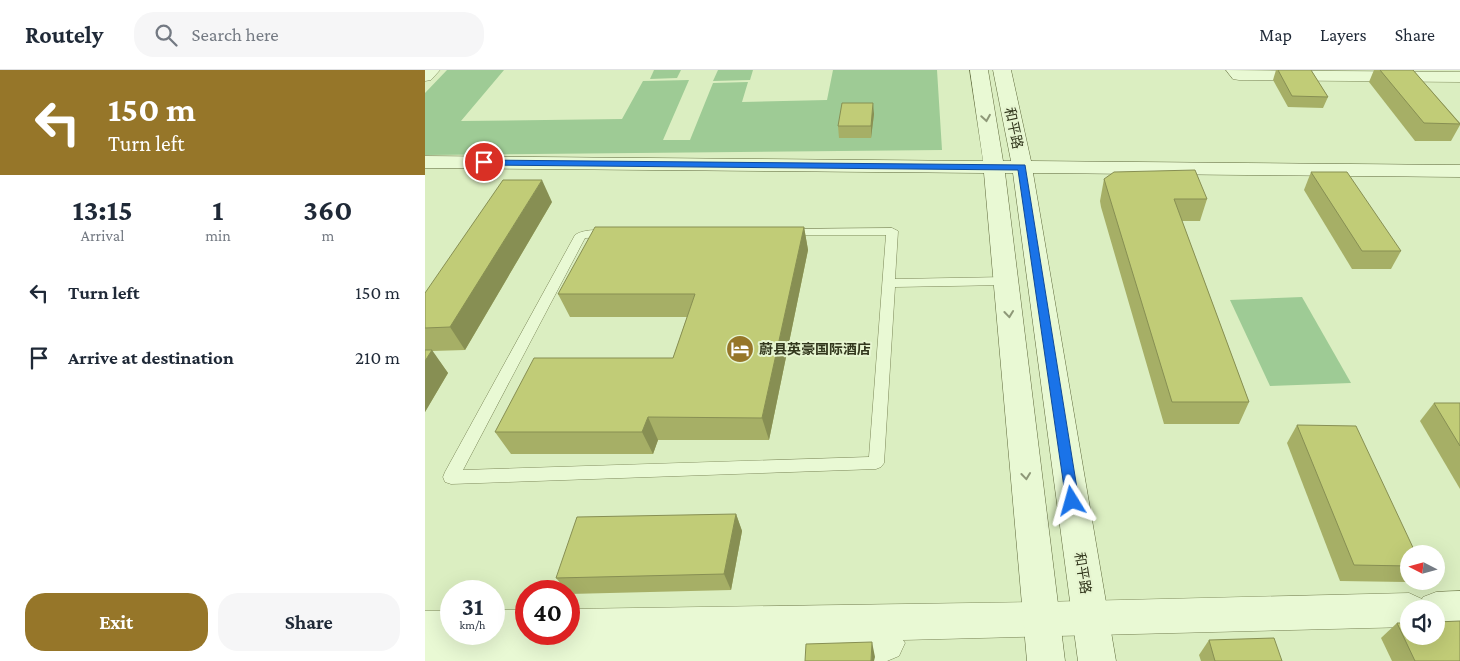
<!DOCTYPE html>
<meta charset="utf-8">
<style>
:root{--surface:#fff;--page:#f6f6f7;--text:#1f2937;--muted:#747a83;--line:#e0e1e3;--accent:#967629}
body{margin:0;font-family:"Crimson Pro","Noto Sans SC",serif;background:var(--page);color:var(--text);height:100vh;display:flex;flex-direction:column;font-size:19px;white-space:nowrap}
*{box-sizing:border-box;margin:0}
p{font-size:16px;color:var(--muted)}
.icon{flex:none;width:28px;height:28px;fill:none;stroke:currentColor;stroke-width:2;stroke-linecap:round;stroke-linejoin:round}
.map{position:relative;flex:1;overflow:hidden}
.sheet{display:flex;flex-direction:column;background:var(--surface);width:425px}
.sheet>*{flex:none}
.top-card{background:#967629;color:#fff;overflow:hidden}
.needle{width:32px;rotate:276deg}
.tools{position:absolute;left:975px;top:475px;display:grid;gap:10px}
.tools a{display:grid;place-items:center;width:45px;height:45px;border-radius:50%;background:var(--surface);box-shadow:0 5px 20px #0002;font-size:25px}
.speed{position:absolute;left:15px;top:510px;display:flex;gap:10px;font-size:25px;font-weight:700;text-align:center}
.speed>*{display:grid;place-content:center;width:65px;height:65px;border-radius:50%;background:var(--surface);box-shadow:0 5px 20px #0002;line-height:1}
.speed small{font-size:12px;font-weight:400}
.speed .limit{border:8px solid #d22;background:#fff;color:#111}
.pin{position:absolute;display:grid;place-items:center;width:42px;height:42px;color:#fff;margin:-21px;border:2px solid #fff;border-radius:50%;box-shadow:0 1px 5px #0007}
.me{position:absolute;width:55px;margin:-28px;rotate:352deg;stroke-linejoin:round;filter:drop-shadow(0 0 4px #0008)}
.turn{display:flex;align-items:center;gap:18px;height:105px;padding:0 25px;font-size:22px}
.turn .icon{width:65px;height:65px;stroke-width:2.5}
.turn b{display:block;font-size:35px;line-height:42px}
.eta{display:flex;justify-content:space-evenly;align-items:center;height:85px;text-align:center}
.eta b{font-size:30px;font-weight:700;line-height:35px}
.action{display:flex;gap:10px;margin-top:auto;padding:10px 25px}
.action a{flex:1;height:58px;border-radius:20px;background:var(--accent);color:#fff;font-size:20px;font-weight:700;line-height:58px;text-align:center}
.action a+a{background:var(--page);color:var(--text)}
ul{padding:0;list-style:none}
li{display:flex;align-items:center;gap:15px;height:65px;padding:0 25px}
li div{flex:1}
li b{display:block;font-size:19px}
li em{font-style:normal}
header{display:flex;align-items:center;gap:30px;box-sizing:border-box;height:70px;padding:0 25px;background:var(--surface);border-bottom:1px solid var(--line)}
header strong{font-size:24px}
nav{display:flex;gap:28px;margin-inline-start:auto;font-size:18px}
.search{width:350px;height:45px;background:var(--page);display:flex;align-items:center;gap:12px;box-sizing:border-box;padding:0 18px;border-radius:20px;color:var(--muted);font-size:19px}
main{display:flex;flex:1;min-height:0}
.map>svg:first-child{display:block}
.green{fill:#9ecb95}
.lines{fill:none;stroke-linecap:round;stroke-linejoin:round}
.lane-casing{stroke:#7c8759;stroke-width:1}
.street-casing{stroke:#7c8759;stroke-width:1}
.secondary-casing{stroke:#5f693c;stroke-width:1}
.lane{fill:#e9f9d4;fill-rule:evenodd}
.street{fill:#e9f9d4;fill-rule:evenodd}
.secondary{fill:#e9f9d4;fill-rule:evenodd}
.wall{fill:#a6af66}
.shaded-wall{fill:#878f53}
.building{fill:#c1cc77;stroke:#878f53}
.oneway{stroke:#8e9878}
.route{fill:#1a73e8;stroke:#114b97}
.labels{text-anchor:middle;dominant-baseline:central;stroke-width:4;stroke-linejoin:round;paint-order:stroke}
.street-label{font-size:14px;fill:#32371d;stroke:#e6f5d0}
.poi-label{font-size:14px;font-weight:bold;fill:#32371d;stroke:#e6f5d0;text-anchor:start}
</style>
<header>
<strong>Routely</strong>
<div class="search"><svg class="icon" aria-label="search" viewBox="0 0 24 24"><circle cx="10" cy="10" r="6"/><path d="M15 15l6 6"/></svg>Search here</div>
<nav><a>Map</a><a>Layers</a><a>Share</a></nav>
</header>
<main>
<section class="sheet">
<div class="top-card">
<div class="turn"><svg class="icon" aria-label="left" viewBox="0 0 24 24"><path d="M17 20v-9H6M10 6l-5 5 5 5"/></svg><div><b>150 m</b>Turn left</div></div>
</div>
<div class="eta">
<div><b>13:15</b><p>Arrival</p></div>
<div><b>1</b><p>min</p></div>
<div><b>360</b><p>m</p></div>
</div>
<ul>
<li><svg class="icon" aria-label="left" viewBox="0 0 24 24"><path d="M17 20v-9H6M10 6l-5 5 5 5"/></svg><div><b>Turn left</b></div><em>150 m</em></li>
<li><svg class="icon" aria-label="arrive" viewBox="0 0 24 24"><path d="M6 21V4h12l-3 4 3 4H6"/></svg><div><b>Arrive at destination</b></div><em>210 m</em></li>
</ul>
<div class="action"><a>Exit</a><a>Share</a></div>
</section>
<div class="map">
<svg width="1035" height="591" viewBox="0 0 1035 591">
<rect width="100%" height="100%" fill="#dbeec1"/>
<g class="green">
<polygon points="22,0 79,0 36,51 197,49 218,11 264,10 238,70 265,70 288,13 323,12 317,32 402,30 408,0 512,0 517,80 0,85 0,23"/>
<polygon points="229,0 256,0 252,8 225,9"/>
<polygon points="293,0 328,0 325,10 288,11"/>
<polygon points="877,227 926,313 845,316 805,230"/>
</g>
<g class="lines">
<g class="lane-casing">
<path id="lane" d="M467 158 473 161 470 209 581 207 587 211 581 215 470 217 459 393 456 397 451 399 26 414 20 412 18 407 20 402 150 165C157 159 183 158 190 164L184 167 160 168 38 400 444 387 461 165H363L357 162 363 159Z"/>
</g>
<g class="street-casing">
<g id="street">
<polygon points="0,0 15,0 6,10 0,11"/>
<polygon points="801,0 1035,2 1035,12 814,10 808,9"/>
<polygon points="1035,521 1035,555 1011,556 1011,539 984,539 984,557 478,570 480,573 474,586 462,591 0,591 0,541 26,541 26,564 69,564 69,540 101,540 101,564 144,564 144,539 615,532 984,523 997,529 998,527 1011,522"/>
</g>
</g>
<g class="secondary-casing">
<polygon id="secondary" points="545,0 563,0 578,91 586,91 568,0 586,0 606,91 1035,95 1035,107 608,103 691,591 653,591 588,103 580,103 640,591 602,591 559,103 0,98 0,86 558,91"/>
</g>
<use href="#lane" class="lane"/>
<use href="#street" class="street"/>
<use href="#secondary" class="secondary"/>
</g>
<g class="wall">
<polygon points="851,0 886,0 903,27 898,38 863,37 848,10"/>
<polygon points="949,0 988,0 1035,53 1035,55 1026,71 990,71 944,12"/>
<polygon points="449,44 446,68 414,68 413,56"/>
<polygon points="886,102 976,181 966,199 927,199 879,120"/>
<polygon points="679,109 782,129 775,151 757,151 824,332 814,354 739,354 676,137 675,131"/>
<polygon points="127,132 40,280 7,281 23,303 0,342 0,223"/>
<polygon points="379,157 383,180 344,370 233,370 228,384 86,384 70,362 248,288 262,247 145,247 133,224"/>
<polygon points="1009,333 1035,333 1035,419 995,351"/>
<polygon points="872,355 984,484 984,509 981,512 915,511 862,373"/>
<polygon points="311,444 317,461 306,520 144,524 144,521 142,521 131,508"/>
<polygon points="972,553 1035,591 967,591 956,568"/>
<polygon points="784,570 857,591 776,591 774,585"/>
</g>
<g class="shaded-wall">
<polygon points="448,33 449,44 446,68 446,56"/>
<polygon points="117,110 127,132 40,280 25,257"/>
<polygon points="379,157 383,180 344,370 337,348"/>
<polygon points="7,280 23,303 0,342 0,291"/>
<polygon points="223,347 233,370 228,384 217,362"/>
<polygon points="311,444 317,461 306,520 299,504"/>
<polygon points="447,572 450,587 449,591 446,591"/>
</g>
<g class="building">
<polygon points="853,0 886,0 903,27 867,26"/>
<polygon points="955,0 988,0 1035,54 999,53"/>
<polygon points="417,33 448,33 446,56 413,56"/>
<polygon points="770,100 782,129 749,129 824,332 747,332 679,109 689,102"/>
<polygon points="886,102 922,102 976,181 937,181"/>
<polygon points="78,110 117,110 25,257 0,258 0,223"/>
<polygon points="170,157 379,157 337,348 223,347 217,362 70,362 109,288 248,288 270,224 133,224"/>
<polygon points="0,280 7,280 0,291"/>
<polygon points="1009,333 1035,333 1035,376"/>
<polygon points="872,355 931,356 991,484 984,484 984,496 929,495"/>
<polygon points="311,444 299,504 131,508 152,447"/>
<polygon points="1035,551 1035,591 990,591 972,553 984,553 984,566 1011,566 1011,552"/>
<polygon points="849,568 857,591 790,591 784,570"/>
<polygon points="447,572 446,591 380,591 381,574"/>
</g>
<defs><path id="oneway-chevron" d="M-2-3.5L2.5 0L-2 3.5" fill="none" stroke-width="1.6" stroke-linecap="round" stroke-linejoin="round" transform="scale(1.25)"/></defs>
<g class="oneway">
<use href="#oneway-chevron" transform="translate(561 48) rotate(81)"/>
<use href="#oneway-chevron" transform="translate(584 244) rotate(84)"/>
<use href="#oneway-chevron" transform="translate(601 406) rotate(84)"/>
</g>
<polygon class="route" points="56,90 600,95 654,431 652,435 647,437 643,435 641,431 593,100 59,95 56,94"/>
<defs>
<g id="hotel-disc" transform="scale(1.4375)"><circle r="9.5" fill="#967629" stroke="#e6f5d0"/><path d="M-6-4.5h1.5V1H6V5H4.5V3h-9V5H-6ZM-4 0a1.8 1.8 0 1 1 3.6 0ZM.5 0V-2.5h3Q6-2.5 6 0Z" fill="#fff"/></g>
</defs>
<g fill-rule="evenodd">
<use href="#hotel-disc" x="315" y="279"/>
</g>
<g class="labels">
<g class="street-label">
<text transform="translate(589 58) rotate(78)">和平路</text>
<text transform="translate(658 503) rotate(81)">和平路</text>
</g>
<g class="poi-label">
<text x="334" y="279">蔚县英豪国际酒店</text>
</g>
</g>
</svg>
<div class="tools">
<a><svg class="needle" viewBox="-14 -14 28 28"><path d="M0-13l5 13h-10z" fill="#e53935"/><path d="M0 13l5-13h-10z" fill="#747a83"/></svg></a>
<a><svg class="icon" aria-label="sound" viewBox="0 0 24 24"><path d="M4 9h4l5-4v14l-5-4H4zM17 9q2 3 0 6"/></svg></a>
</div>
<div class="speed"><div>31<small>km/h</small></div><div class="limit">40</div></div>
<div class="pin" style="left:59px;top:92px;background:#d93025"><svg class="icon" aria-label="arrive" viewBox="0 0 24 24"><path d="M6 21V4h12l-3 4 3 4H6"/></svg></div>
<svg class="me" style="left:647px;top:431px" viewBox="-20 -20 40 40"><path d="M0-17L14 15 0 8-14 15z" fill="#1a73e8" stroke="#fff" stroke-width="4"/></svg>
</div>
</main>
